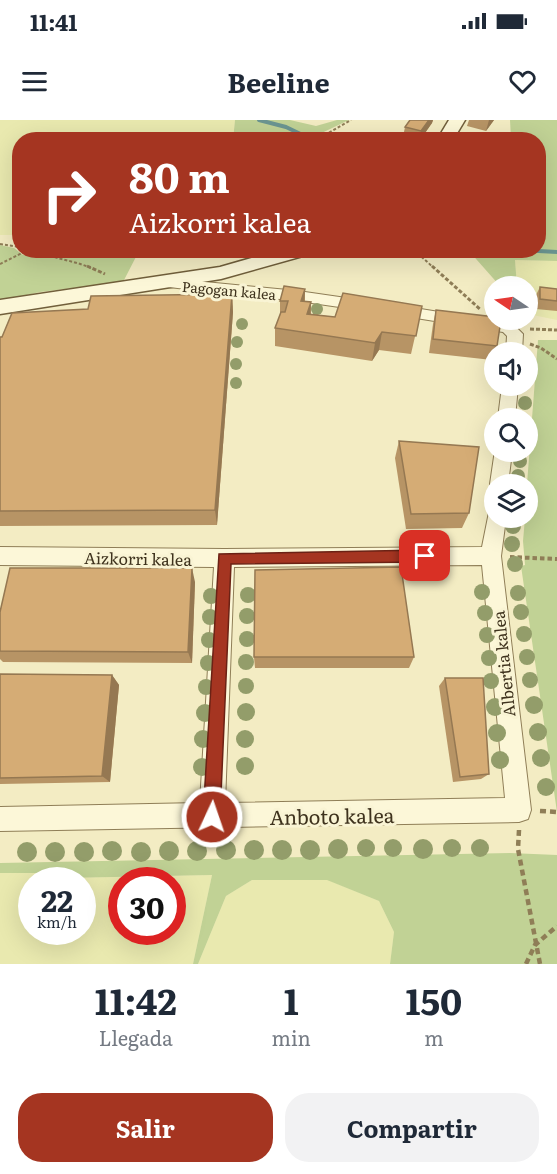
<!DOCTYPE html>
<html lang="es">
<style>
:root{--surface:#fff;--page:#f2f2f3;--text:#1f2937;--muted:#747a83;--accent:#a53521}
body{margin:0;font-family:Literata,serif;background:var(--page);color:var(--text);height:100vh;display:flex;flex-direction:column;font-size:22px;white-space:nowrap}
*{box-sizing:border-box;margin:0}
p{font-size:20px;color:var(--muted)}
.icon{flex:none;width:33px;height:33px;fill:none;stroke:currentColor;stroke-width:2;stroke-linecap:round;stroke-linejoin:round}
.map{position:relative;height:844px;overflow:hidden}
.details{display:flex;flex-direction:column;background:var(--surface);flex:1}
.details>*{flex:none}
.guide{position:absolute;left:12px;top:12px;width:534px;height:126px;border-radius:24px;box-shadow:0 6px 24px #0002;background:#a53521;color:#fff;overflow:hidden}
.needle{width:39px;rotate:283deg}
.tools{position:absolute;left:484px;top:156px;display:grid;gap:12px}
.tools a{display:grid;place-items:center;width:54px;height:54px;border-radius:50%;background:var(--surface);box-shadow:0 6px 24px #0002;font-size:30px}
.speed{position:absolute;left:18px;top:747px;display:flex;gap:12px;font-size:30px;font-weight:700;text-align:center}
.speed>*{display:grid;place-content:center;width:78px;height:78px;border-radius:50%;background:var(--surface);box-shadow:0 6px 24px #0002;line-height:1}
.speed small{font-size:15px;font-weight:400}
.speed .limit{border:9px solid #d22;background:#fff;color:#111}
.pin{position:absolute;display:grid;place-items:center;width:51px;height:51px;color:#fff;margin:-26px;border-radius:12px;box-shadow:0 3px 9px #0006}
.me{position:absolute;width:66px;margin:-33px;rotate:3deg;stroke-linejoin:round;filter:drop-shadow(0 0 4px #0008)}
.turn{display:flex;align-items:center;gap:21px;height:126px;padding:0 18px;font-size:27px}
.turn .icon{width:78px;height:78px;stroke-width:2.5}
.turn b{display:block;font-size:42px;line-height:51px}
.eta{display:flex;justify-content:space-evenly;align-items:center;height:102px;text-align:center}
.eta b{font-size:36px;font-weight:700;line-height:42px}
.primary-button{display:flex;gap:12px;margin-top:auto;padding:12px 18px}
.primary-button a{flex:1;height:69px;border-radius:24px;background:var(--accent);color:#fff;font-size:24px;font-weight:700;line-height:69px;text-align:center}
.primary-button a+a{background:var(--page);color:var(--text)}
.status{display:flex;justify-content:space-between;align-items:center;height:42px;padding:0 30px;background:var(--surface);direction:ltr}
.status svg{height:16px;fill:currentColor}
header{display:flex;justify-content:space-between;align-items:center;height:78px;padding:0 18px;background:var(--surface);font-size:27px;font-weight:700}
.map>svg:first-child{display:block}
.farmland{fill:#e9e9af;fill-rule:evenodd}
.green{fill:#c1d295}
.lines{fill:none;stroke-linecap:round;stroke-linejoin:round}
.stream{stroke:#6b9591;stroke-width:4}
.minor-casing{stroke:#8f7e57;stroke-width:2}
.secondary-casing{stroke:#715f3b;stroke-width:3}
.path-far3{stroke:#8f7e57;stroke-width:2;stroke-dasharray:3 2;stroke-linecap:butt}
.path-far2{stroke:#8f7e57;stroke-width:3;stroke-dasharray:4 2;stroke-linecap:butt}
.path-far1{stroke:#8f7e57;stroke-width:4;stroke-dasharray:4.5 3;stroke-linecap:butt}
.path{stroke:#8f7e57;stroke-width:4.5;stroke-dasharray:6 4;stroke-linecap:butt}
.minor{fill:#fcf7d8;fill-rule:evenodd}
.secondary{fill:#fcf7d8;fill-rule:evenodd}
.tree{fill:#939d6a}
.wall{fill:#b79465}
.shaded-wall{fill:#957852}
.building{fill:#d5ac75;stroke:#957852;stroke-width:1.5}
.route{fill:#a53521;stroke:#6b2215;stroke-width:1.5}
.labels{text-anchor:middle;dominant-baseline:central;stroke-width:6;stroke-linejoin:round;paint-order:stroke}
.far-street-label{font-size:14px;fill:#3e321d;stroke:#f9f4d4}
.street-label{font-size:16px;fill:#3e321d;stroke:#f9f4d4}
.near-street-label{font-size:20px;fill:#3e321d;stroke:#f9f4d4}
</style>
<div class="status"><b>11:41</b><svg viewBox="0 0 49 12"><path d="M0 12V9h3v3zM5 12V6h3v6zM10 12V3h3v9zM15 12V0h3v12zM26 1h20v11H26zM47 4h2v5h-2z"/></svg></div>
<header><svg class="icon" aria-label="menu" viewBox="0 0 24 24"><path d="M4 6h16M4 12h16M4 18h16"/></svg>Beeline<svg class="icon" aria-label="heart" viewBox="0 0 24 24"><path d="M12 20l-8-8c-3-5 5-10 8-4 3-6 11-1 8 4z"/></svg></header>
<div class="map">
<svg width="557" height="844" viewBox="0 0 557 844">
<rect width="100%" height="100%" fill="#f3ecc3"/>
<g class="farmland">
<polygon points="0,0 235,0 233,19 20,20 19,115 0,115"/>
<polygon points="515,140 557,141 557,200 528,194 528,166 517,166"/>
<path d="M0 753H38L65 758 212 755 193 844H0ZM32 760H82V812H32ZM122 760H172V812H122Z"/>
<polygon points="252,760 328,760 379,781 394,812 390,844 198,844 226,776"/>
</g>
<g class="green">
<polygon points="235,0 290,0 316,6 337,0 349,0 309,19 233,20"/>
<polygon points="510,0 557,0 557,141 515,140 517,166 500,166 469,131 538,130 538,20 511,19"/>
<polygon points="0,125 14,128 23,135 33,130 139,131 123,162 40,172 0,181"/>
<polygon points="538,220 557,220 557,692 521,446 525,445 523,421 525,398 528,398 527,364"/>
<polygon points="510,733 557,735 557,844 390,844 394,812 379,781 327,760 252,760 226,776 198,844 193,844 212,755 65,758 38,753 0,753 0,743"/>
</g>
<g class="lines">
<g class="stream">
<polyline points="259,0 286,7 313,20"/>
<polyline points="520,130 557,132"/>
</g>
<g class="minor-casing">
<g id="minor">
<polygon points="164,158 298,171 367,181 374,186 367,191 298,181 159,166 157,163 159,160"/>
<polygon points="396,185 513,204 523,214 522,232 506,232 507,216 503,212 391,194 388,190 391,186"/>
<polygon points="502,266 518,266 515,298 498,298"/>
<polygon points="495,330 512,332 508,364 495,364 495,370 490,364"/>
<path d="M495 390V398H506L501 436 531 690 528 699 519 702 0 711V687L200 683 214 447 0 445V427L224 429 482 427 489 392ZM482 445 505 678 225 683 234 447Z"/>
</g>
</g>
<g class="secondary-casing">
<g id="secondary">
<polygon points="449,0 465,0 453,20 437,20"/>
<polygon points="279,130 312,130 310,134 221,159 0,194 0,180 220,147"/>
</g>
</g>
<g class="path-far3">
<polyline points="316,20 351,0"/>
<polyline points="0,124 20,127"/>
<path d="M36 130C53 139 73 140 91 148"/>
<polyline points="414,130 434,148"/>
<polyline points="0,144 28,130"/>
</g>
<g class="path-far2">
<polyline points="87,146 105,154"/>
<polyline points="432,146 481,190"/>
<polyline points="530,209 557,210"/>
<polyline points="530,224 541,228 557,239"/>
</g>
<polyline class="path-far1" points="510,437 557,439"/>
<g class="path">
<polyline points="540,691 557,692"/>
<polyline points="519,710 518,729 540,844"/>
<polyline points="526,844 535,825 557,806"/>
</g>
<use href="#minor" class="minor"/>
<use href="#secondary" class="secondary"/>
</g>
<g class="tree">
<circle cx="317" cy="189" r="6"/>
<circle cx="242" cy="204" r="6"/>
<circle cx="237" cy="222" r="6"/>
<circle cx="236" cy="244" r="6"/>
<circle cx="236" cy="263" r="6"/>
<circle cx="525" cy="283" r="7"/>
<circle cx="520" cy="341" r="7"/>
<circle cx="518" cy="356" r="7"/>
<circle cx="513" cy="406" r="8"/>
<circle cx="512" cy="424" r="8"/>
<circle cx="515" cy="444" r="8"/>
<circle cx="482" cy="472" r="8"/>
<circle cx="518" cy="473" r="8"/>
<circle cx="248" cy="475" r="8"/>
<circle cx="211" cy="476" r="8"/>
<circle cx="521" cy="492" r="8"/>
<circle cx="485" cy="493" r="8"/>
<circle cx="247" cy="496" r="8"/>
<circle cx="210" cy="497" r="8"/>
<circle cx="524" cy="514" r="8"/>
<circle cx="487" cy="515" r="8"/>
<circle cx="247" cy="519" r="8"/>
<circle cx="209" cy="520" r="8"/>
<circle cx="527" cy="537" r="8"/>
<circle cx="489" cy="538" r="8"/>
<circle cx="246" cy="542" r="8"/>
<circle cx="208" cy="543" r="8"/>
<circle cx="530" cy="560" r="8"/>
<circle cx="491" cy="561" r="8"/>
<circle cx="246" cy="566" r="8"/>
<circle cx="206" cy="567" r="8"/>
<circle cx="534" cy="585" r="9"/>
<circle cx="495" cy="587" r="9"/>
<circle cx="246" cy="592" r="9"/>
<circle cx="205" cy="593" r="9"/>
<circle cx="538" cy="612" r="9"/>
<circle cx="497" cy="613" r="9"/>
<circle cx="203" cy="619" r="9"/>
<circle cx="245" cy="619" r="9"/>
<circle cx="541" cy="638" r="9"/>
<circle cx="500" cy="640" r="9"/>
<circle cx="245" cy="646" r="9"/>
<circle cx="202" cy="647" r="9"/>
<circle cx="546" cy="667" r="9"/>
<circle cx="338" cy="729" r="10"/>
<circle cx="423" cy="729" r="10"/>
<circle cx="366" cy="728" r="9"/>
<circle cx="393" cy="728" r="9"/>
<circle cx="452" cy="728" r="9"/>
<circle cx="480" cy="728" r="9"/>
<circle cx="226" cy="730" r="10"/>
<circle cx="254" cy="730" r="10"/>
<circle cx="282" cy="730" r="10"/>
<circle cx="310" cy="730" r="10"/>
<circle cx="112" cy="731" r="10"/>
<circle cx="169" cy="731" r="10"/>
<circle cx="197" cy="731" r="10"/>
<circle cx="27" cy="732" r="10"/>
<circle cx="55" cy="732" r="10"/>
<circle cx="84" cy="732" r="10"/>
<circle cx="141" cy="732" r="10"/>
</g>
<g class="wall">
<polygon points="410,0 433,0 432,3 420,20 412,20 403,17 405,7"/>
<polygon points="469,0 494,0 486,11 467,6"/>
<polygon points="246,130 276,130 253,137"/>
<polygon points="540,167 557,169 557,191 536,189 535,177"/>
<polygon points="305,169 305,181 311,182 311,194 335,197 422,186 411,234 379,230 372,241 275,226 275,208 280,195 280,181"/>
<polygon points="232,174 233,192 217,405 0,406 0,217 88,189"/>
<polygon points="436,190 497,226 492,240 429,233 433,204"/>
<polygon points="399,321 469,393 462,408 406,409 395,338"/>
<polygon points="195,462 192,543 3,542 0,539 0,492"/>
<polygon points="254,537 414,537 409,548 255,548"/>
<polygon points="0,554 112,555 119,565 110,662 0,664"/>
<polygon points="445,558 489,654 481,659 453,662 439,566"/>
</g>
<g class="shaded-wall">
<polygon points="429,0 433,0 432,3 420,20 419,20 421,11"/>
<polygon points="489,0 494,0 486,11"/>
<polygon points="252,130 276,130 253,137"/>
<polygon points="305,169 304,187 301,181"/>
<polygon points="232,174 233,192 217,405 215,390"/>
<polygon points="311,182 310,201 307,194"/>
<polygon points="382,212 379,230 372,241 375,223"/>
<polygon points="192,448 195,462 192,543 188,532"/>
<polygon points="112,555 119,565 110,662 102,656"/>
</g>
<g class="building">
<polygon points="410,0 429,0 421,11 405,7"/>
<polygon points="289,17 292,20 283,20"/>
<polygon points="284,166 305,169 301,181 311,182 307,194 335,197 343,173 422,186 416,216 382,212 375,223 275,208 281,192 285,192 288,181 280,181"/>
<polygon points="540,167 557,169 557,181 540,179"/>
<polygon points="232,174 215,390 0,391 0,217 2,217 12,193 88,189 91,176"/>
<polygon points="436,190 495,197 495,200 501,200 497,226 433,219"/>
<polygon points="399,321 479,327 469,393 411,394"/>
<polygon points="401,447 414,537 254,537 255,450"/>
<polygon points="10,448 192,448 188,532 0,531 0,492"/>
<polygon points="0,554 112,555 102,656 0,658"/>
<polygon points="445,558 483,558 489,654 460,657"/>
</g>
<polygon class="route" points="425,430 430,432 432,436 430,441 425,442 231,444 220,697 218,703 212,706 206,703 203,697 219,434"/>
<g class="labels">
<g class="far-street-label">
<text transform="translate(229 170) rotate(5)">Pagogan kalea</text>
</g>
<g class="street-label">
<text transform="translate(138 438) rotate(1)">Aizkorri kalea</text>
<text transform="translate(503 544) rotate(-96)">Albertia kalea</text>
</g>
<g class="near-street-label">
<text transform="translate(332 695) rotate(-1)">Anboto kalea</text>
</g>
</g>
</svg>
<div class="tools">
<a><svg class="needle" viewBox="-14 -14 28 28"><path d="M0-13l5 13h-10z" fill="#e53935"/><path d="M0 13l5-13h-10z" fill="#747a83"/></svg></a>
<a><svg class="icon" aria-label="sound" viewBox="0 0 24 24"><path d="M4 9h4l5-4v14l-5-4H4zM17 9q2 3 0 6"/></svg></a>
<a><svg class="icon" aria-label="search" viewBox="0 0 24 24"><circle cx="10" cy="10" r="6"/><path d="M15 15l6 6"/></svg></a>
<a><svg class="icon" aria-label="layers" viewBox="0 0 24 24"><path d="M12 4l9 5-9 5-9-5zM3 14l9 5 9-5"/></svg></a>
</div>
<div class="speed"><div>22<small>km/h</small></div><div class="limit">30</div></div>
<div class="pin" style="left:425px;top:436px;background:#d93025"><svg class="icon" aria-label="arrive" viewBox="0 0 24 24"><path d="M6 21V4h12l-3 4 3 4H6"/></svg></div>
<svg class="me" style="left:212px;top:697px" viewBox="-20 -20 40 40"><circle r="17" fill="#a53521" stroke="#fff" stroke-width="3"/><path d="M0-11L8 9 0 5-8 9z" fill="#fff"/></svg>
<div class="guide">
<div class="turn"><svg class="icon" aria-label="right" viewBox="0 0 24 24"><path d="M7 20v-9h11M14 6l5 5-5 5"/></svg><div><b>80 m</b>Aizkorri kalea</div></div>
</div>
</div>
<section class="details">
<div class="eta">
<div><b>11:42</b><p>Llegada</p></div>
<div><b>1</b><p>min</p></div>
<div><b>150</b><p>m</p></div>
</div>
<div class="primary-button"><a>Salir</a><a>Compartir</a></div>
</section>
